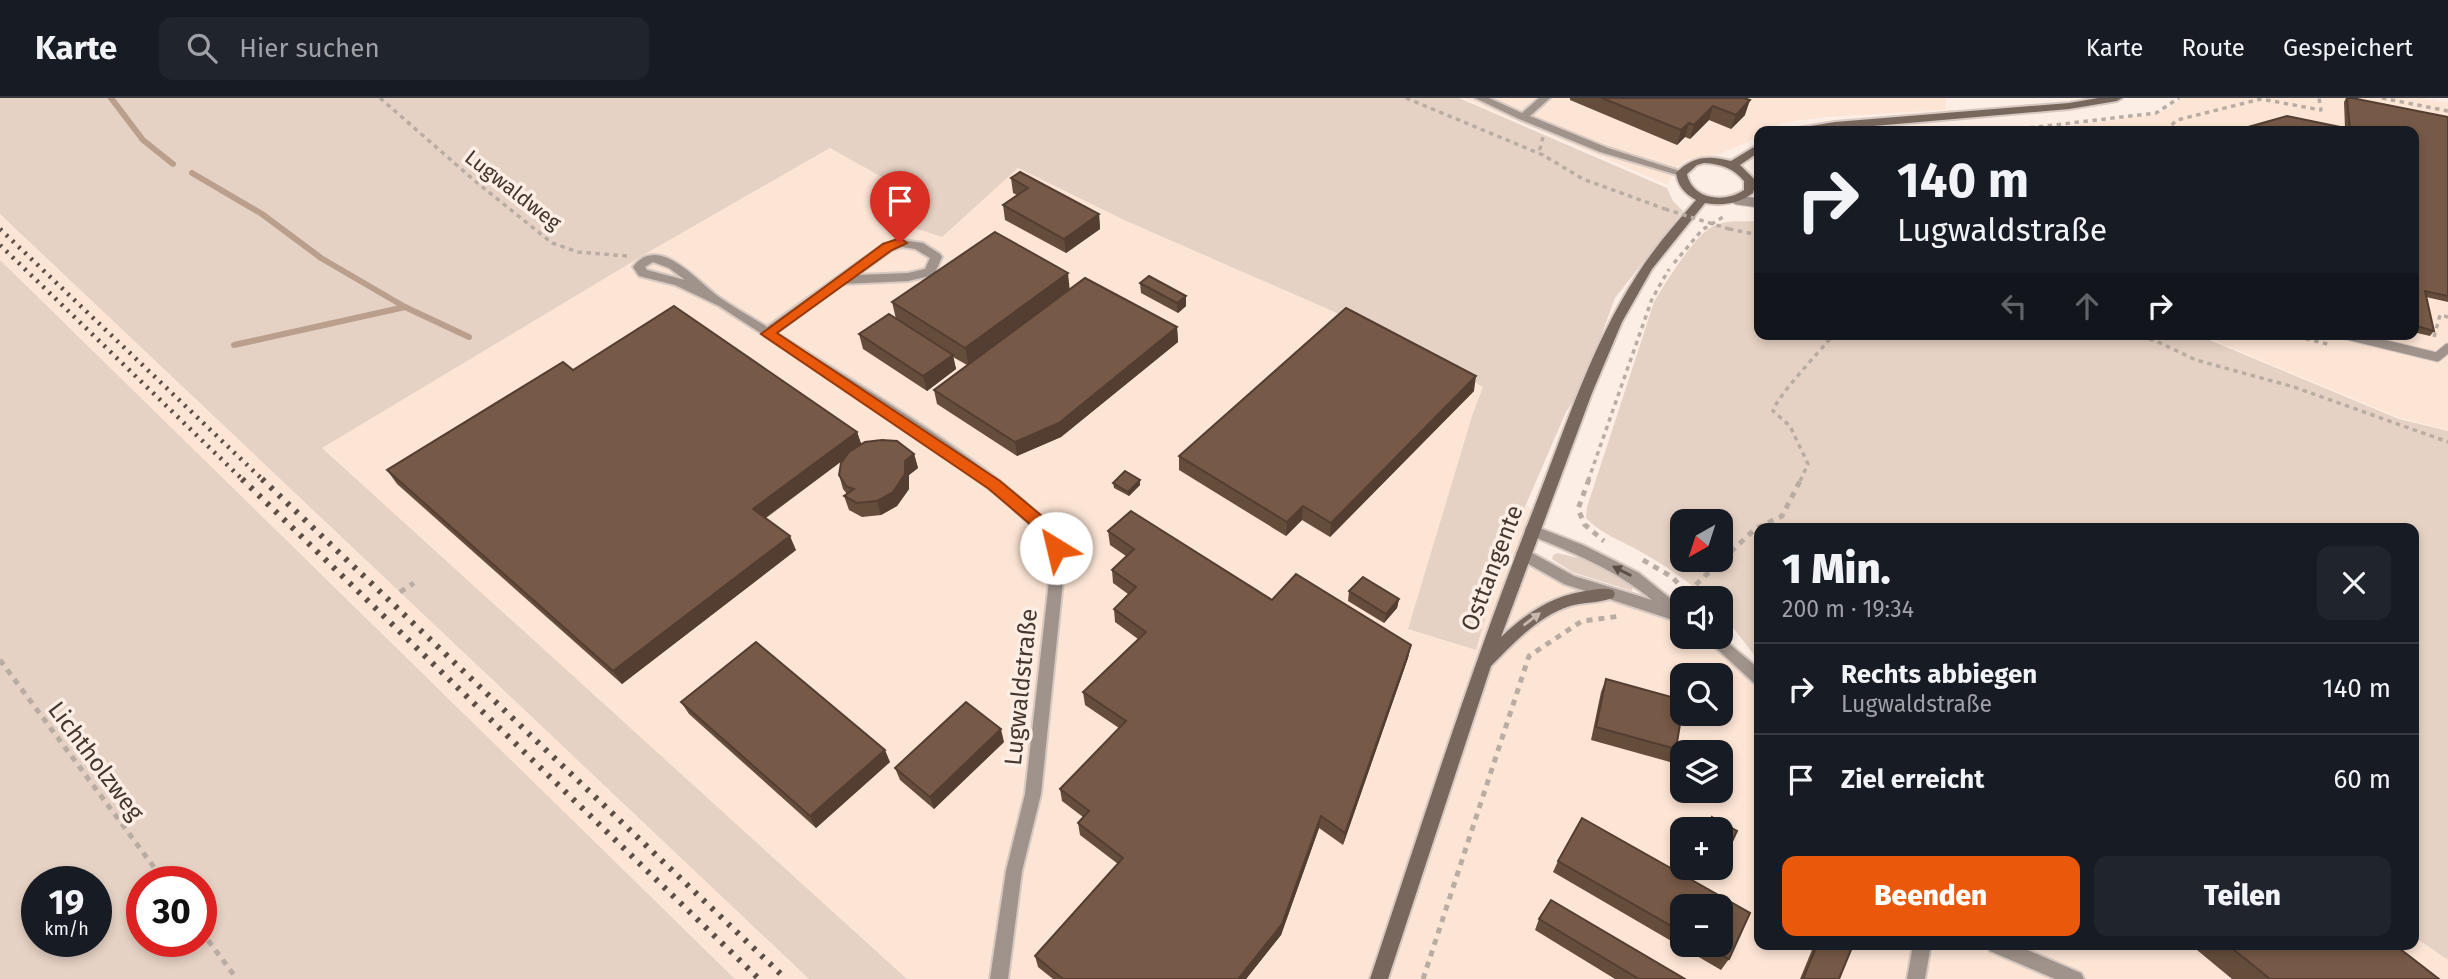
<!DOCTYPE html>
<html lang="de">
<meta charset="utf-8">
<style>
:root{--surface:#171b24;--page:#20242c;--text:#f1f3f6;--muted:#9ea1a6;--line:#363941;--accent:#ea580c}
body{margin:0;font-family:"Fira Sans",sans-serif;background:var(--page);color:var(--text);height:100vh;display:flex;flex-direction:column;font-size:26px;white-space:nowrap}
*{box-sizing:border-box;margin:0}
p{font-size:23px;color:var(--muted)}
.icon{flex:none;width:38px;height:38px;fill:none;stroke:currentColor;stroke-width:2;stroke-linecap:round;stroke-linejoin:round}
.map{position:relative;flex:1;overflow:hidden}
.drawer{position:absolute;left:1754px;top:425px;width:665px;height:427px;display:flex;flex-direction:column;background:var(--surface);border-radius:14px;box-shadow:0 4px 10px #0003}
.drawer>*{flex:none}
.guide{position:absolute;left:1754px;top:28px;width:665px;height:214px;border-radius:14px;box-shadow:0 4px 10px #0003;background:#171b24;color:var(--text);overflow:hidden}
.needle{width:46px;rotate:219deg}
.buttons{position:absolute;left:1670px;top:411px;display:grid;gap:14px}
.buttons a{display:grid;place-items:center;width:63px;height:63px;border-radius:14px;background:var(--surface);box-shadow:0 4px 10px #0003;font-size:35px}
.speed{position:absolute;left:21px;top:768px;display:flex;gap:14px;font-size:35px;font-weight:700;text-align:center}
.speed>*{display:grid;place-content:center;width:91px;height:91px;border-radius:50%;background:var(--surface);box-shadow:0 4px 10px #0003;line-height:1}
.speed small{font-size:18px;font-weight:400}
.speed .limit{border:10px solid #d22;background:#fff;color:#111}
.pin{position:absolute;display:grid;place-items:center;width:60px;height:60px;color:#fff;margin:-72px -30px;border-radius:50% 50% 50% 0;rotate:-45deg;box-shadow:0 0 7px #0007}
.pin .icon{rotate:45deg}
.me{position:absolute;width:77px;margin:-38px;rotate:324deg;stroke-linejoin:round;filter:drop-shadow(0 0 5px #0008)}
.turn{display:flex;align-items:center;gap:24px;height:147px;padding:0 28px;font-size:32px}
.turn .icon{width:91px;height:91px;stroke-width:2.5}
.turn b{display:block;font-size:49px;line-height:60px}
.lanes{display:flex;align-items:center;height:66px;padding:0 28px;background:#0003;justify-content:center;gap:35px;direction:ltr}
.lanes .off{opacity:.35}
.round{display:grid;place-items:center;flex:none;width:74px;height:74px;border-radius:14px;background:var(--page)}
.summary{display:flex;align-items:center;justify-content:space-between;height:119px;padding:0 28px}
h1{font-size:42px;font-weight:800;line-height:52px}
.button{display:flex;gap:14px;margin-top:auto;padding:14px 28px}
.button a{flex:1;height:80px;border-radius:14px;background:var(--accent);color:#fff;font-size:28px;font-weight:800;line-height:80px;text-align:center}
.button a+a{background:var(--page);color:var(--text)}
ul{padding:0;list-style:none}
li{display:flex;align-items:center;gap:21px;height:91px;padding:0 28px;border-top:2px solid var(--line)}
li div{flex:1}
li b{display:block;font-size:26px}
li em{font-style:normal}
header{display:flex;align-items:center;gap:42px;box-sizing:border-box;height:98px;padding:0 35px;background:var(--surface);border-bottom:2px solid var(--line)}
header strong{font-size:33px}
nav{display:flex;gap:38px;margin-inline-start:auto;font-size:24px}
.search{width:490px;height:63px;background:var(--page);display:flex;align-items:center;gap:18px;box-sizing:border-box;padding:0 24px;border-radius:14px;color:var(--muted);font-size:26px}
.map>svg:first-child{display:block}
.built{fill:#fde5d5;fill-rule:evenodd}
.green{fill:#e6d2c4;fill-rule:evenodd}
.lines{fill:none;stroke-linecap:round;stroke-linejoin:round}
.stream{stroke:#ba9f8d;stroke-width:6}
.service-casing{stroke:#d7c9c1;stroke-width:11}
.minor-casing{stroke:#d7c9c1;stroke-width:4}
.tertiary-casing{stroke:#d7c9c1;stroke-width:4}
.secondary-casing{stroke:#d7c9c1;stroke-width:4}
.path-far1{stroke:#b9aca3;stroke-width:3.5;stroke-dasharray:4.5 4.5;stroke-linecap:butt}
.path{stroke:#b9aca3;stroke-width:5;stroke-dasharray:6 6;stroke-linecap:butt}
.service{stroke:#9f938b;stroke-width:9}
.minor{fill:#9f938b;fill-rule:evenodd}
.tertiary{fill:#9f938b;fill-rule:evenodd}
.secondary{fill:#78675c;fill-rule:evenodd}
.rail-far1{stroke:#5b4e46;stroke-width:4.5;stroke-dasharray:2.5 6;stroke-linecap:butt}
.rail{stroke:#5b4e46;stroke-width:6;stroke-dasharray:3.5 8;stroke-linecap:butt}
.path-bridge{stroke:#b9aca3;stroke-width:3.5;stroke-dasharray:4.5 4.5;stroke-linecap:butt}
.wall{fill:#654d3c;fill-rule:evenodd}
.shaded-wall{fill:#533e31}
.building{fill:#765946;stroke:#533e31;stroke-width:2}
.oneway{fill:#5b4e46}
.oneway2{fill:#c7b8ae}
.route{fill:#ea580c;stroke:#983908;stroke-width:2}
.labels{text-anchor:middle;dominant-baseline:central;stroke-width:7;stroke-linejoin:round;paint-order:stroke}
.far-street-label{font-size:21px;fill:#44372f;stroke:#fceee5}
.street-label{font-size:24px;fill:#44372f;stroke:#fceee5}
</style>
<header>
<strong>Karte</strong>
<div class="search"><svg class="icon" aria-label="search" viewBox="0 0 24 24"><circle cx="10" cy="10" r="6"/><path d="M15 15l6 6"/></svg>Hier suchen</div>
<nav><a>Karte</a><a>Route</a><a>Gespeichert</a></nav>
</header>
<div class="map">
<svg width="2448" height="881" viewBox="0 0 2448 881">
<rect width="100%" height="100%" fill="#fceee5"/>
<g class="built">
<polygon points="1463,0 1946,0 1945,12 1826,19 1788,24 1759,33 1759,37 1746,45 1712,59 1685,62 1674,72 1668,87"/>
<polygon points="2181,0 2422,0 2448,5 2448,332 2400,320 2198,236 2413,236 2413,33 2030,33 2156,16 2171,9"/>
<path d="M830 50 924 102 1018 70 1124 122 1403 244 1483 289 1488 384 1535 413 1514 464 1682 528V539H1700L1750 580 1759 576V847H2413V838L2448 862V881H907L321 350 647 155ZM1682 578H1720V616H1682ZM1682 654H1720V693H1682ZM1682 732H1720V770H1682ZM1682 808H1720V847H1682Z"/>
<polygon points="0,116 809,881 735,881 0,162"/>
</g>
<g class="green">
<polygon points="0,0 1459,0 1667,90 1673,103 1683,113 1615,200 1582,290 1566,314 1500,467 1476,552 1408,531 1473,315 1483,289 1403,244 1124,122 1018,70 942,139 902,126 923,102 830,50 647,155 322,350 907,881 809,881 0,116"/>
<path d="M1759 123V236H2195L2399 321 2448 333V862L2413 838V430H1759V563L1720 513V500H1707C1686 482 1665 467 1641 454 1621 442 1602 437 1586 420L1587 409 1654 204C1665 185 1692 142 1710 130 1724 121 1743 124 1759 123ZM1682 424H1720V462H1682Z"/>
<path d="M0 162 735 881H0ZM37 784H96V844H37ZM201 784V844H142V784Z"/>
<polygon points="1557,455 1583,461 1633,488 1632,493 1572,474 1552,461 1553,457"/>
</g>
<g class="lines">
<g class="stream">
<polyline points="111,0 143,42 173,66"/>
<polyline points="192,75 262,116 321,160 405,209 469,239"/>
<polyline points="234,247 405,209"/>
</g>
<g class="service-casing">
<g id="service">
<polyline points="1737,102 1759,105"/>
<polyline points="2342,236 2437,259 2448,250"/>
</g>
</g>
<g class="minor-casing">
<g id="minor">
<polygon points="1475,0 1489,0 1522,15 1539,0 1550,0 1530,18 1608,50 1686,75 1681,78 1600,54 1519,21"/>
<path d="M902 142 923 145 940 156 942 159 934 177 908 183 843 186 776 235C832 270 1045 395 1063 451 1066 461 1063 473 1063 483L1041 696 1022 773 1008 881H990L1006 773 1025 696 1049 483V452L1037 433 1008 406 968 374 873 308 719 208 675 187 639 178 633 169C657 136 695 180 715 196 731 208 750 218 767 229L884 146ZM902 149 915 151 930 160 925 171 908 175 857 177 892 152ZM653 164 669 170 685 182 647 172 645 169Z"/>
<polygon points="1987,847 2016,847 2081,875 2084,881 2055,881 1990,853"/>
</g>
</g>
<g class="tertiary-casing">
<g id="tertiary">
<path d="M1532 427 1583 447 1639 475 1682 510V525L1564 486 1518 460 1516 456 1518 452 1523 450 1574 478 1652 502C1615 471 1571 454 1527 436L1525 432 1527 428Z"/>
<polygon points="1720,538 1759,571 1759,586 1754,585 1704,539"/>
<polygon points="1913,847 1931,847 1925,881 1907,881"/>
</g>
</g>
<g class="secondary-casing">
<g id="secondary">
<polygon points="2098,0 2122,0 2117,3 2069,11 1816,33 1793,33 1798,30 1835,24 2069,5"/>
<path d="M1759 46V54L1740 67 1756 83 1753 95C1738 106 1723 108 1705 105L1652 171 1622 224 1592 295 1501 539C1527 514 1555 496 1592 492 1599 491 1606 490 1613 492L1615 496 1613 500C1599 505 1584 504 1570 508 1538 518 1514 545 1491 568L1388 881H1370C1423 723 1473 564 1534 410 1565 331 1591 248 1637 177 1654 150 1675 126 1696 102 1684 95 1678 88 1676 75 1692 58 1709 57 1731 63ZM1704 65C1721 66 1733 70 1744 83V92C1724 106 1692 101 1687 76L1697 67Z"/>
</g>
</g>
<g class="path-far1">
<polyline points="380,0 475,83 552,145 578,154 627,158"/>
<polyline points="1406,0 1543,57 1583,81 1665,111"/>
<polyline points="2382,0 2448,13"/>
<polyline points="2003,33 2156,15 2179,0"/>
<polyline points="2165,33 2177,22 2261,1 2321,12 2319,0"/>
<polyline points="1543,39 1540,51 1543,57"/>
<polyline points="1729,131 1759,137"/>
<polyline points="1674,165 1702,132 1723,119"/>
<polyline points="2132,236 2156,243 2196,262 2294,289 2448,344"/>
<polyline points="2288,236 2331,247"/>
<polyline points="2434,239 2440,217 2448,219"/>
<polyline points="1588,383 1652,201 1669,171"/>
<path d="M1800 383 1808 366 1790 328 1773 313C1777 298 1821 252 1834 236"/>
</g>
<g class="path">
<polyline points="1589,381 1578,411 1585,427 1604,443"/>
<polyline points="1643,462 1672,479 1687,495 1685,500"/>
<polyline points="400,494 414,485"/>
<polyline points="1687,495 1755,431 1782,418 1801,381"/>
<polyline points="0,562 165,784"/>
<polyline points="201,833 237,881"/>
<polyline points="1423,881 1529,558 1582,523 1621,518"/>
</g>
<use href="#service" class="service"/>
<use href="#minor" class="minor"/>
<use href="#tertiary" class="tertiary"/>
<use href="#secondary" class="secondary"/>
<g class="rail-far1">
<polyline points="0,131 264,383"/>
<polyline points="0,147 244,383"/>
</g>
<g class="rail">
<polyline points="242,381 759,881"/>
<polyline points="262,381 786,881"/>
</g>
<polyline class="path-bridge" points="1665,111 1729,131"/>
</g>
<g class="wall">
<polygon points="1570,0 1744,0 1745,17 1731,31 1709,22 1690,41 1685,39 1677,47 1570,2"/>
<polygon points="2346,0 2352,0 2448,19 2448,204 2426,199 2434,233 2430,238 2413,234 2413,33 2234,33 2345,30 2344,4"/>
<polygon points="1011,80 1099,116 1100,131 1066,155 1005,122 1003,107 1017,97 1013,95"/>
<polygon points="1140,185 1186,208 1178,215 1141,195"/>
<polygon points="1069,192 1177,229 1178,244 1061,339 1017,358 937,306 934,292 967,267 953,259 956,271 927,293 863,251 859,236 896,221 892,204"/>
<polygon points="573,272 857,334 861,346 914,356 918,370 909,377 909,391 897,408 881,417 862,419 849,412 844,398 847,396 843,391 839,377 842,363 766,420 796,452 622,586 397,386 387,372"/>
<polygon points="1474,293 1330,439 1302,422 1286,438 1179,372 1179,358"/>
<polygon points="1140,382 1140,387 1129,398 1114,390 1113,385"/>
<polygon points="1108,433 1272,502 1411,547 1408,560 1343,747 1319,730 1281,837 1246,881 1053,881 1038,869 1035,858 1118,766 1080,737 1078,725 1083,719 1062,703 1060,691 1119,630 1085,607 1083,594 1138,541 1115,524 1114,511 1128,496 1113,485 1112,472 1126,458 1110,447"/>
<polygon points="1349,493 1399,501 1397,510 1384,525 1348,503"/>
<polygon points="1606,581 1676,651 1670,664 1591,642 1601,594"/>
<polygon points="681,604 890,664 816,730 689,616"/>
<polygon points="1004,644 934,711 900,682 895,670"/>
<path d="M1582 720 1750 815 1729 861 1721 872 1553 774 1558 763ZM1682 808H1720V847H1682Z"/>
<polygon points="1539,821 1685,881 1615,881 1535,832"/>
<polygon points="1814,847 1853,847 1839,881 1800,881"/>
<polygon points="2191,847 2395,847 2439,881 2232,881"/>
</g>
<g class="shaded-wall">
<polygon points="1750,2 1745,17 1731,31 1736,17"/>
<polygon points="1713,8 1709,22 1690,41 1694,27"/>
<polygon points="1689,25 1685,39 1677,47 1681,32"/>
<polygon points="1099,116 1100,131 1066,155 1064,141"/>
<polygon points="1068,175 1070,194 969,269 965,250"/>
<polygon points="1186,198 1186,208 1178,215 1177,205"/>
<polygon points="1177,229 1178,244 1061,339 1017,358 1015,344"/>
<polygon points="953,257 956,271 927,293 923,278"/>
<polygon points="1476,278 1474,293 1330,439 1331,425"/>
<polygon points="857,334 862,348 759,424 753,411"/>
<polygon points="914,356 918,370 909,377 909,391 897,408 881,417 877,403 905,363"/>
<polygon points="1140,382 1140,387 1129,398 1128,394"/>
<polygon points="1303,408 1302,422 1286,438 1287,424"/>
<polygon points="790,438 796,452 622,586 613,573"/>
<polygon points="1399,501 1397,510 1384,525 1386,516"/>
<polygon points="1411,547 1408,560 1343,747 1345,735"/>
<polygon points="1001,631 1004,644 934,711 930,699"/>
<polygon points="885,652 890,664 816,730 810,718"/>
<polygon points="1321,718 1319,730 1281,837 1246,881 1238,881"/>
</g>
<g class="building">
<polygon points="1602,0 1744,0 1750,2 1736,17 1713,8 1694,27 1689,25 1681,32"/>
<polygon points="2347,0 2352,0 2448,19 2448,198 2425,193 2434,233 2413,227 2413,33 2234,33 2287,18 2350,31"/>
<polygon points="1020,74 1099,116 1064,141 1003,107 1028,90 1011,80"/>
<polygon points="995,134 1068,175 965,250 892,204"/>
<polygon points="1149,178 1186,198 1177,205 1140,185"/>
<polygon points="1085,180 1177,229 1059,325 1015,344 934,292"/>
<polygon points="674,208 857,334 753,411 790,438 613,573 387,372 563,264 573,272"/>
<polygon points="1346,210 1476,278 1331,425 1303,408 1287,424 1179,358"/>
<polygon points="889,216 953,257 923,278 859,236"/>
<polygon points="882,342 897,343 914,356 905,363 905,376 893,394 877,403 857,405 844,398 854,391 847,389 839,377 841,365 849,354 865,344"/>
<polygon points="1125,373 1140,382 1128,394 1113,385"/>
<polygon points="1131,413 1272,502 1296,476 1411,547 1345,735 1321,718 1282,826 1238,881 1063,881 1035,858 1123,760 1078,725 1089,713 1060,691 1126,623 1083,594 1146,534 1114,511 1136,489 1112,472 1134,451 1108,433"/>
<polygon points="1363,479 1399,501 1386,516 1349,493"/>
<polygon points="756,544 885,652 810,718 681,604"/>
<polygon points="1606,581 1682,602 1682,614 1676,651 1596,629"/>
<polygon points="966,604 1001,631 930,699 895,670"/>
<polygon points="1712,719 1737,733 1722,765 1720,764 1720,732 1706,732"/>
<polygon points="1582,720 1750,815 1729,861 1704,847 1720,847 1720,808 1682,808 1682,834 1558,763"/>
<polygon points="1551,802 1685,881 1639,881 1539,821"/>
<polygon points="1817,847 1853,847 1839,881 1803,881"/>
<polygon points="2228,847 2395,847 2439,881 2270,881"/>
</g>
<defs><path id="oneway-solid" d="M-6-.8H1V-3.2L6.5 0L1 3.2V.8H-6Z" transform="scale(1.75)"/></defs>
<use class="oneway" href="#oneway-solid" transform="translate(1622 473) rotate(-153)"/>
<use class="oneway2" href="#oneway-solid" transform="translate(1532 521) rotate(-37)"/>
<polygon class="route" points="900,140 907,145 892,152 777,235 1000,383 1042,418 1061,446 1064,450 1061,455 1050,455 1031,427 989,391 761,236 883,146"/>
<g class="labels">
<g class="far-street-label">
<text transform="translate(513 92) rotate(38)">Lugwaldweg</text>
</g>
<g class="street-label">
<text transform="translate(1492 470) rotate(-69)">Osttangente</text>
<text transform="translate(1021 589) rotate(-84)">Lugwaldstraße</text>
<text transform="translate(96 663) rotate(53)">Lichtholzweg</text>
</g>
</g>
</svg>
<div class="buttons">
<a><svg class="needle" viewBox="-14 -14 28 28"><path d="M0-13l5 13h-10z" fill="#e53935"/><path d="M0 13l5-13h-10z" fill="#9ea1a6"/></svg></a>
<a><svg class="icon" aria-label="sound" viewBox="0 0 24 24"><path d="M4 9h4l5-4v14l-5-4H4zM17 9q2 3 0 6"/></svg></a>
<a><svg class="icon" aria-label="search" viewBox="0 0 24 24"><circle cx="10" cy="10" r="6"/><path d="M15 15l6 6"/></svg></a>
<a><svg class="icon" aria-label="layers" viewBox="0 0 24 24"><path d="M12 4l9 5-9 5-9-5zM3 14l9 5 9-5"/></svg></a>
<a>+</a>
<a>−</a>
</div>
<div class="speed"><div>19<small>km/h</small></div><div class="limit">30</div></div>
<div class="pin" style="left:900px;top:145px;background:#d93025"><svg class="icon" aria-label="arrive" viewBox="0 0 24 24"><path d="M6 21V4h12l-3 4 3 4H6"/></svg></div>
<svg class="me" style="left:1056px;top:450px" viewBox="-20 -20 40 40"><circle r="19" fill="#fff"/><path d="M0-13L10 11 0 6-10 11z" fill="#ea580c"/></svg>
<div class="guide">
<div class="turn"><svg class="icon" aria-label="right" viewBox="0 0 24 24"><path d="M7 20v-9h11M14 6l5 5-5 5"/></svg><div><b>140 m</b>Lugwaldstraße</div></div>
<div class="lanes"><svg class="icon off" aria-label="left" viewBox="0 0 24 24"><path d="M17 20v-9H6M10 6l-5 5 5 5"/></svg><svg class="icon off" aria-label="ahead" viewBox="0 0 24 24"><path d="M12 20V5M6 11l6-6 6 6"/></svg><svg class="icon" aria-label="right" viewBox="0 0 24 24"><path d="M7 20v-9h11M14 6l5 5-5 5"/></svg></div>
</div>
<section class="drawer">
<div class="summary"><div><h1>1 Min.</h1><p>200 m · 19:34</p></div><a class="round"><svg class="icon" aria-label="close" viewBox="0 0 24 24"><path d="M6 6l12 12M18 6L6 18"/></svg></a></div>
<ul>
<li><svg class="icon" aria-label="right" viewBox="0 0 24 24"><path d="M7 20v-9h11M14 6l5 5-5 5"/></svg><div><b>Rechts abbiegen</b><p>Lugwaldstraße</p></div><em>140 m</em></li>
<li><svg class="icon" aria-label="arrive" viewBox="0 0 24 24"><path d="M6 21V4h12l-3 4 3 4H6"/></svg><div><b>Ziel erreicht</b></div><em>60 m</em></li>
</ul>
<div class="button"><a>Beenden</a><a>Teilen</a></div>
</section>
</div>
